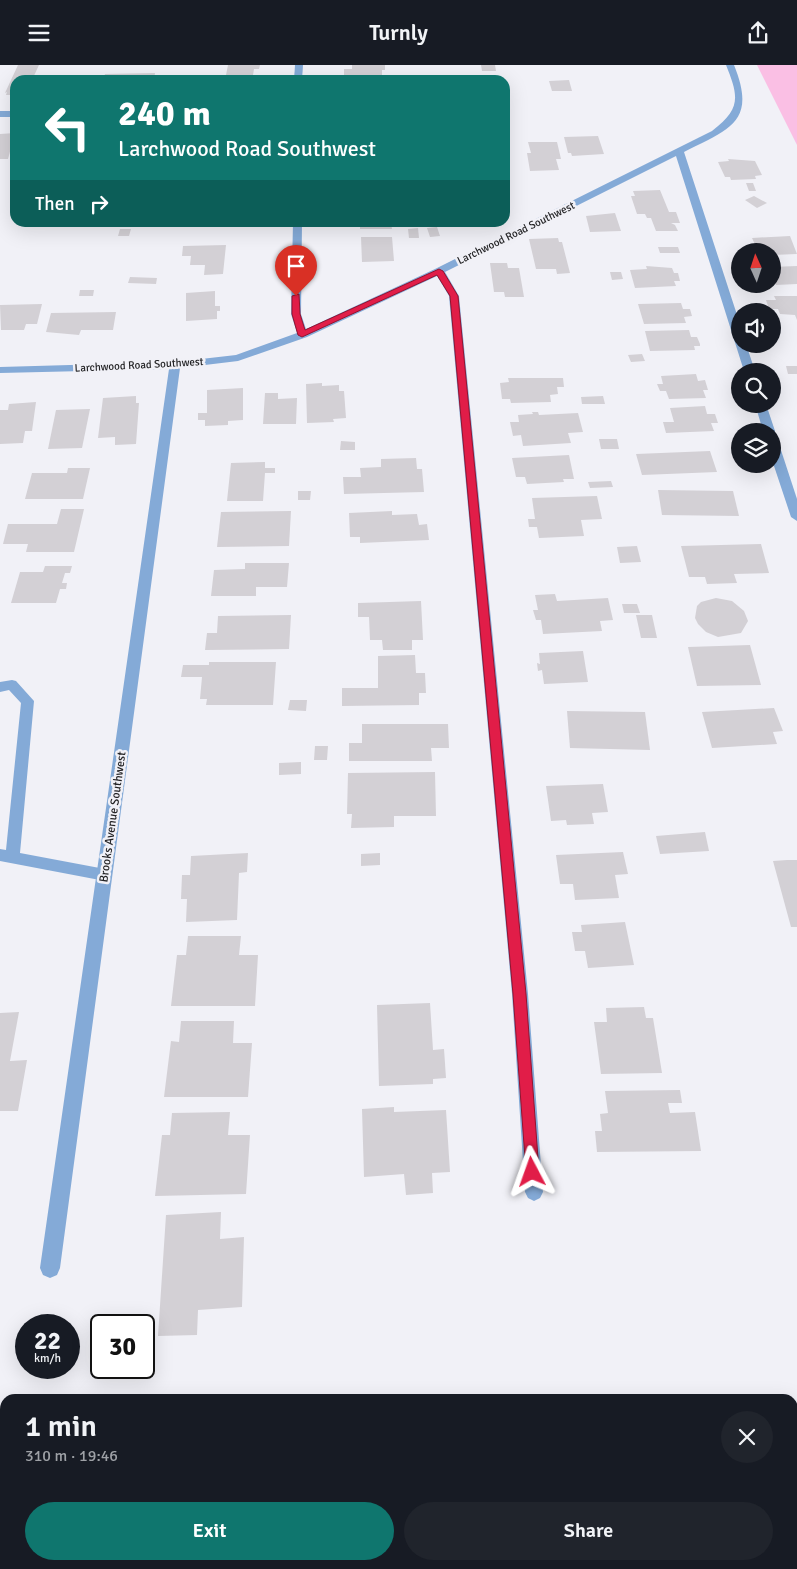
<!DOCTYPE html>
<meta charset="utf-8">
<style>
:root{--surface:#171b24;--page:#20242c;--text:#f1f3f6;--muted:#9ea1a6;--accent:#0f766e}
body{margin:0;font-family:Signika,sans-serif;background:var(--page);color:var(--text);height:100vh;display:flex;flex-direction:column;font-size:19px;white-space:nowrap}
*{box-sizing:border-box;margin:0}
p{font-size:16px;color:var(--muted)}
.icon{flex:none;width:28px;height:28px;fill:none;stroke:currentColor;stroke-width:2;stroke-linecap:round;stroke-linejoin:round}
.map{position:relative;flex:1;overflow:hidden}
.sheet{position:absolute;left:0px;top:1329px;width:798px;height:176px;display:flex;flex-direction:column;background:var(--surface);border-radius:15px 15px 0 0;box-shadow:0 5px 20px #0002}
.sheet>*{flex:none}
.banner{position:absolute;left:10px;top:10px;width:500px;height:152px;border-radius:15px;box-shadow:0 5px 20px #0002;background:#0f766e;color:#fff;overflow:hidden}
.needle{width:32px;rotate:357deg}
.fabs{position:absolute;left:731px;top:178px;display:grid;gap:10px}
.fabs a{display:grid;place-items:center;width:50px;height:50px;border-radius:50%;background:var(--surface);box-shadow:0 5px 20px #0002;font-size:25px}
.speed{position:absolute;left:15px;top:1249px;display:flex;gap:10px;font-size:25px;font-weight:700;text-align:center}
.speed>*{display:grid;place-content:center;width:65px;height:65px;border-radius:50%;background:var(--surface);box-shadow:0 5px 20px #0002;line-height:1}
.speed small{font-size:12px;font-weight:400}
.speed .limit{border:2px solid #111;border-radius:8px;background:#fff;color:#111}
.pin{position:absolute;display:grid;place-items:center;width:42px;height:42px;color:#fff;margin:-51px -21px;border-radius:50% 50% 50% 0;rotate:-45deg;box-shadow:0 0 5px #0007}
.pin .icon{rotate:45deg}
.me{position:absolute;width:55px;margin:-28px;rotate:356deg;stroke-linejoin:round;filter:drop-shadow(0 0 4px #0008)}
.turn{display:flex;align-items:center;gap:18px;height:105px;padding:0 25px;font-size:22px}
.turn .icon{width:65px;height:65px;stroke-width:2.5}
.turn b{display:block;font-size:35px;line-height:42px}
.then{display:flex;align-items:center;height:48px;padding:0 25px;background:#0003;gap:10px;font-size:19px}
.round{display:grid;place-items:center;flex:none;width:52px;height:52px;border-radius:26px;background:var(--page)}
.overview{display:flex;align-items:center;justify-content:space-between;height:85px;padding:0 25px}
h1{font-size:30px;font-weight:600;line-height:38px}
.cta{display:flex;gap:10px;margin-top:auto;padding:10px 25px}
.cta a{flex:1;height:58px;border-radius:30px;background:var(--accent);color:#fff;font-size:20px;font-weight:600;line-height:58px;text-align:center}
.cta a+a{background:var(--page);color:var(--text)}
header{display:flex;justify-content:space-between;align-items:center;height:65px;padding:0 25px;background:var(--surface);font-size:22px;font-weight:600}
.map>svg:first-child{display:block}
.green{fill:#fabfe4}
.building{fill:#d3d0d5}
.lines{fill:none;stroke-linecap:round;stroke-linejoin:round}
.lane{fill:#84aad7;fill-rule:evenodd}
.street{fill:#84aad7;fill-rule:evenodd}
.route{fill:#e11d48;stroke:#92132f}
.labels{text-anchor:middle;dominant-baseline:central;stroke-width:5;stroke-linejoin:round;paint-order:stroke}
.far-street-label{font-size:11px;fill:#242426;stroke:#f1f1f7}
.street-label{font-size:12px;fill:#242426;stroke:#f1f1f7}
</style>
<header><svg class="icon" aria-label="menu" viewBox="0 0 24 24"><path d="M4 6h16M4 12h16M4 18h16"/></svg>Turnly<svg class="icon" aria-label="share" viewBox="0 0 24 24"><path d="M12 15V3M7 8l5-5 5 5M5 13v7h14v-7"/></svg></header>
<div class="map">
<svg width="797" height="1504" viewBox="0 0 797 1504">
<rect width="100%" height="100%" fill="#f1f1f7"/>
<g class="green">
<polygon points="757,0 797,0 797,80"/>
<polygon points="793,1376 797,1376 797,1504 0,1504 0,1413 5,1413 5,1500 792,1500"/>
</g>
<g class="building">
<polygon points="18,0 39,0 32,15 15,15 15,30 6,30 7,27 5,28"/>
<polygon points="228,0 260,0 259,4 254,4 253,10 226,10"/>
<polygon points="352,0 385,0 385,5 382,5 382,13 351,13 352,10 344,10 344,4 352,4"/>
<polygon points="481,0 495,0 496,6 482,6"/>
<polygon points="155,8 154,15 103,15 105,9"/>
<polygon points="569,15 572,26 552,26 549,16"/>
<polygon points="15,68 8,94 0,94 0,69"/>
<polygon points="598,71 604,89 572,91 571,88 568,88 564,72"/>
<polygon points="528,77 557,77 561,94 556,94 559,105 530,106 527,88 531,88"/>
<polygon points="728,94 755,96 762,110 755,111 756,114 731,115 730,112 725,112 718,97 729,96"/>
<polygon points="746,118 753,118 756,126 749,126"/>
<polygon points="660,125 669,147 676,147 680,158 671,158 675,160 678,166 656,166 651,153 647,153 645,149 637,149 631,131 635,131 633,126"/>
<polygon points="754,131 767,138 757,143 745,135"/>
<polygon points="615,148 621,166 590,167 586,151"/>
<polygon points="360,158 391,158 392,164 360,164"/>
<polygon points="437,162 440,171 430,172 427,163"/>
<polygon points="418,163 419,173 409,173 408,164"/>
<polygon points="120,164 131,164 129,171 118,171"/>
<polygon points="790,171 797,189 772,190 772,186 758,186 752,173"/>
<polygon points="361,172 392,172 394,196 362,197"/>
<polygon points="558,173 559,177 562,177 570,208 557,209 556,204 536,204 529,174"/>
<polygon points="226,180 223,209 204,210 205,200 190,200 191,191 182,191 183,181"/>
<polygon points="658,182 678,182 680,188 660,188"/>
<polygon points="490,198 507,198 508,203 519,203 524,232 505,232 504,227 494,227"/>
<polygon points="646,201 672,203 674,208 678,208 680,216 674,216 676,221 635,223 630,205 647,204"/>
<polygon points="797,201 797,219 776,220 772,214 772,202"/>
<polygon points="610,207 621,207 623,214 612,215"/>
<polygon points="130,212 157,213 156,219 128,218"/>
<polygon points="80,225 94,225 93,231 79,231"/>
<polygon points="215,226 215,241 220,241 220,246 217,246 217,254 186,256 186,228"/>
<polygon points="774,231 797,231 797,255 795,250 780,249 778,244 769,244 766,235 776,235"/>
<polygon points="681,238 683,244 690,244 692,251 684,252 686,258 644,259 638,239"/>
<polygon points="42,239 37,259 26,259 24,265 1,265 0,240"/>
<polygon points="116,247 113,265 81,265 79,270 46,267 51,248"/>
<polygon points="689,265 691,272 697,272 700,279 700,281 694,281 695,285 650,286 645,266"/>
<polygon points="642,289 645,296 631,297 628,290"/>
<polygon points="786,301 797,301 797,309 788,309"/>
<polygon points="696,309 698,316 705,315 708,325 703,325 706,333 669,334 666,326 660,326 657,319 663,319 661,311"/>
<polygon points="508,313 563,313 564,322 557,322 558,329 550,330 551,337 511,338 510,334 502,334 500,318 509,317"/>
<polygon points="322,318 322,321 339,320 339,326 344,326 346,353 333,354 334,357 307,358 306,319"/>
<polygon points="243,323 243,355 228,356 228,360 205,361 205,355 198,355 198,348 207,348 207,325"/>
<polygon points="265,328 278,328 278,334 297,333 296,359 263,359"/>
<polygon points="136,331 136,338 139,338 136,379 115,380 115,372 98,373 103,333"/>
<polygon points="603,331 605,339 582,339 581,332"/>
<polygon points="36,337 32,366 25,366 23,378 0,379 0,345 8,345 9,339"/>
<polygon points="705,341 707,349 715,349 718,358 711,358 714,366 666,368 663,357 674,357 670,343"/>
<polygon points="90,344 82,383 48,384 56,345"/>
<polygon points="532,347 538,347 539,350 578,348 583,367 568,368 571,378 523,381 521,370 513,371 510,357 519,357 518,350 533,349"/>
<polygon points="599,374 617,374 619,384 601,384"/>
<polygon points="341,376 355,377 355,385 340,385"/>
<polygon points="710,386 717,407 642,410 636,389"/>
<polygon points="569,390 574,414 563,414 564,417 527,419 525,412 516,412 512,393"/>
<polygon points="416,393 417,404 422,404 424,427 344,429 343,412 361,412 360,403 381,402 381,394"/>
<polygon points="265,397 265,403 275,403 275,408 265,408 263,436 227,436 231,398"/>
<polygon points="68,403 90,403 83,434 25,434 32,408 67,408"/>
<polygon points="611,416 613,422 590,423 588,417"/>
<polygon points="658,425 733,426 739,451 662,450"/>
<polygon points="298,426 311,426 310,435 298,435"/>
<polygon points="597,431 602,454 581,455 584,471 539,473 537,462 529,462 528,454 535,454 532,433"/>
<polygon points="61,444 84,444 74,487 26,487 28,479 3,479 8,459 57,459"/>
<polygon points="291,446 289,481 217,482 221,447"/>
<polygon points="392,446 392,450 417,449 419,460 427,459 429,475 360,478 360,472 350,472 349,448"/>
<polygon points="761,479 769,508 734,509 737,518 707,519 705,512 689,512 681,481"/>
<polygon points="637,481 641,497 620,498 617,482"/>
<polygon points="245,498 289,498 287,522 256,522 256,531 211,531 214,505 245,504"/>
<polygon points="45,501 72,501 70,508 65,508 62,518 67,518 66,524 60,524 56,538 11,538 20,507 43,507"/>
<polygon points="555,529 557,536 608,533 613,555 600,556 602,566 543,569 541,555 536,555 533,545 538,545 535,530"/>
<polygon points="716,533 732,536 744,546 748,556 741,568 718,572 706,567 698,559 695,553 697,541 701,537"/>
<polygon points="421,536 423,575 412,575 412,585 383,585 382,575 370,575 369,552 358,552 358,538"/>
<polygon points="622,539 637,539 640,548 624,548"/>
<polygon points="291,550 289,584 205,585 207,568 217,568 218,551"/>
<polygon points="636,550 652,550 657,573 641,573"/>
<polygon points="750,580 761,620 697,621 688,582"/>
<polygon points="583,586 588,617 544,619 542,605 538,606 537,598 540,599 539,588"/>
<polygon points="415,590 416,608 425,608 426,628 419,628 419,640 342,641 342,623 378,623 378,591"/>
<polygon points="209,597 276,597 273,640 206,640 207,634 200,634 202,612 181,612 183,600 209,600"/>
<polygon points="290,635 307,635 306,646 288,645"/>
<polygon points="774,643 783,666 773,667 777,679 712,683 702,647"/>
<polygon points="567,646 645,647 650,685 570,683"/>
<polygon points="362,659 448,659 449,683 431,683 432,696 349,696 349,678 362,678"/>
<polygon points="315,681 328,681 327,695 314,695"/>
<polygon points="301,697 301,709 279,710 279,698"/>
<polygon points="435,707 436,751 394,751 394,762 351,763 352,749 347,749 348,708"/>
<polygon points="603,719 608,747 592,748 594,759 567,760 566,755 551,756 546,721"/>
<polygon points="705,767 709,786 660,789 656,771"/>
<polygon points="623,787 628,809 615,810 619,833 575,835 573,819 560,819 556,790"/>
<polygon points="248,788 247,807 239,808 237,855 186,857 187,834 181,834 182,810 190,810 191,791"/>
<polygon points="380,788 380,800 361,801 361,789"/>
<polygon points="787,795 797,795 797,862 791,862 773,796"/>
<polygon points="625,857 634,900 588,903 585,886 575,886 572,867 582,867 581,860"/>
<polygon points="188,871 241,871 239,890 258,890 255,941 171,941 177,890 186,890"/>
<polygon points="430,938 433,985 444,984 446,1013 433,1014 433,1019 379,1021 377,940"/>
<polygon points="644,942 646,953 653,953 662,1008 601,1009 594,957 607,957 606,943"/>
<polygon points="19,947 10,996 27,995 18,1046 0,1046 0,948"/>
<polygon points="181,956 234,956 233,978 252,978 248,1032 164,1032 171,976 179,977"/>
<polygon points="680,1025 682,1038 668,1038 670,1048 695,1047 701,1086 597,1087 595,1066 602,1066 600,1049 608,1048 605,1026"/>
<polygon points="394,1042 394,1047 446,1045 450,1107 432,1108 433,1128 406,1130 404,1109 364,1112 362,1044"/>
<polygon points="230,1047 228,1070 250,1070 246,1129 155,1131 162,1070 170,1070 172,1048"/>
<polygon points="221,1147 220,1174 244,1172 242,1242 198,1245 197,1270 158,1271 166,1150"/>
</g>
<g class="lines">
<polygon class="lane" points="12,615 16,616 34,636 20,788 105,804 110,806 112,810 110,814 105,816 0,796 0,784 6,785 21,638 9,625 0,627 0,617"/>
<g class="street">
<polygon points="295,0 303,0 302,15 294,15"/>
<path d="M726 0H734C757 57 730 64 684 87L740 259V279H746L755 306H744L676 91 445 207 459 231 528 929 543 1127 540 1133 534 1136 528 1133 525 1127 512 929 449 231 437 211 307 272 238 296 180 303 60 1203 57 1210 50 1213 43 1210 40 1203 169 304 0 308V302L175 297 236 290 297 268 291 249 293 158H302L301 249 306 264 435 204 712 66C741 44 739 32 726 0Z"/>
<rect x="0" y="46" width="15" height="6"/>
<polygon points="755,339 766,339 775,366 773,369 772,366 763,366"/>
<polygon points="772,372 778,376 797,434 797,456 791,452 772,395"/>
</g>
</g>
<polygon class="route" points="439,204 443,206 458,231 526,929 539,1107 537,1112 532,1114 528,1112 526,1107 513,929 450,231 437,210 302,272 298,270 292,249 292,231 299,229 300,249 305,265"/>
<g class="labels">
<g class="far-street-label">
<text transform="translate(516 168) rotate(-26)">Larchwood Road Southwest</text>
<text transform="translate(139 300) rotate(-3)">Larchwood Road Southwest</text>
</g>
<g class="street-label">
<text transform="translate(113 752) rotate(-82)">Brooks Avenue Southwest</text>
</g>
</g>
</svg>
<div class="fabs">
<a><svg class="needle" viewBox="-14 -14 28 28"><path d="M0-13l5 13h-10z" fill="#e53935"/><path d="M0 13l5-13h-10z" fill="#9ea1a6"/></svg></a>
<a><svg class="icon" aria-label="sound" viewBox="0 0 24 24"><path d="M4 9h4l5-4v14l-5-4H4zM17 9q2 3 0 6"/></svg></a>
<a><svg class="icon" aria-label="search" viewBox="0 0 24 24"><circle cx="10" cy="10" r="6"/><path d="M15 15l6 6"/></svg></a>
<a><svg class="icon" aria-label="layers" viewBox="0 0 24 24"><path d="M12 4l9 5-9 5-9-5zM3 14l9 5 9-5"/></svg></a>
</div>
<div class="speed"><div>22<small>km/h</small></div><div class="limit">30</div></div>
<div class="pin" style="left:296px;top:231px;background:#d93025"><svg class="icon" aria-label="arrive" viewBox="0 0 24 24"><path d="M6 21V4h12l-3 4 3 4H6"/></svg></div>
<svg class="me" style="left:532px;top:1107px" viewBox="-20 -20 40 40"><path d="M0-17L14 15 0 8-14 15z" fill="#e11d48" stroke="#fff" stroke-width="4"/></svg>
<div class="banner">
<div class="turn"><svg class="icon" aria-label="left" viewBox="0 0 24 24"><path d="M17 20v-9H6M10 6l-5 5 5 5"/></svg><div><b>240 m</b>Larchwood Road Southwest</div></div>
<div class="then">Then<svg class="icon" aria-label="right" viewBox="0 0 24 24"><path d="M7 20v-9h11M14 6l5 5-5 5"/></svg></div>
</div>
<section class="sheet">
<div class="overview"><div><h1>1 min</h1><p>310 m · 19:46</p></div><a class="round"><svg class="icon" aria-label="close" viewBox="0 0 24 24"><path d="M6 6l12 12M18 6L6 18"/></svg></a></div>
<div class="cta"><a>Exit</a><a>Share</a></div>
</section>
</div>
